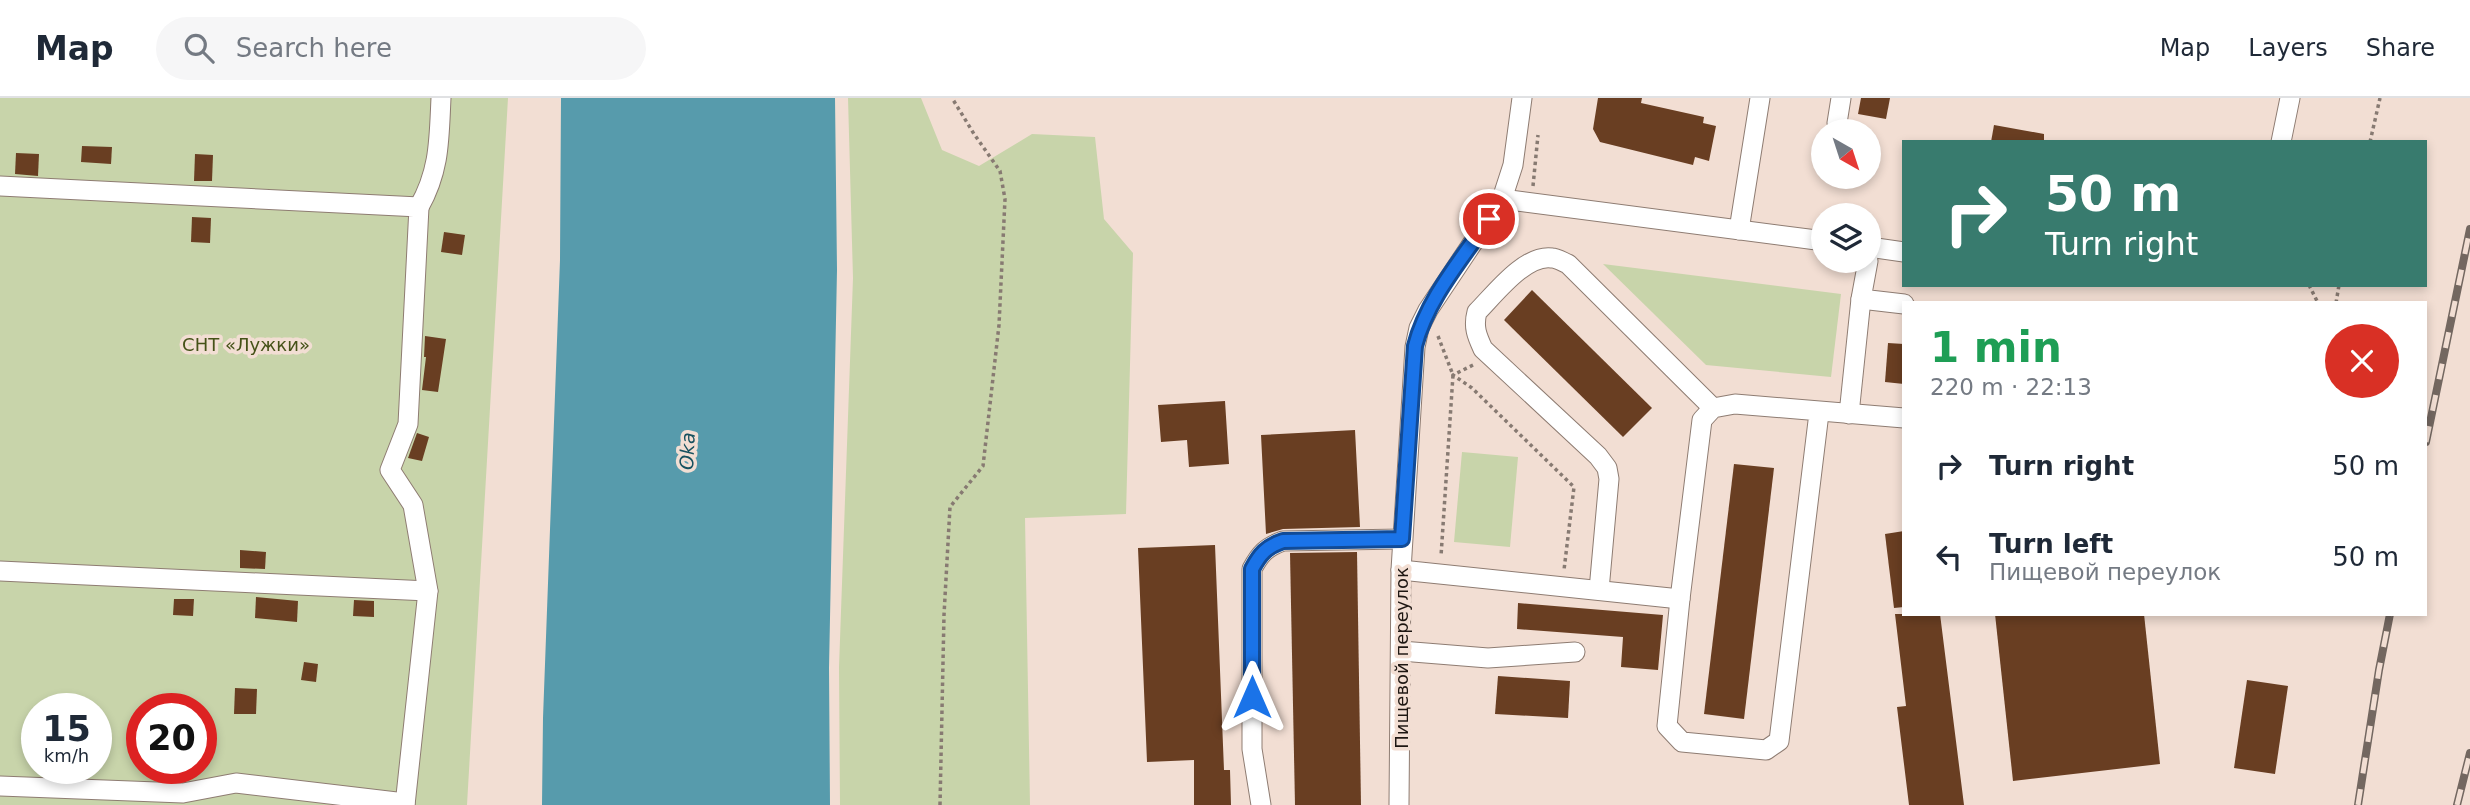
<!DOCTYPE html>
<meta charset="utf-8">
<style>
:root{--surface:#fff;--page:#f6f6f7;--text:#1f2937;--muted:#747a83;--line:#e0e1e3}
body{margin:0;font-family:"DejaVu Sans",sans-serif;background:var(--page);color:var(--text);height:100vh;display:flex;flex-direction:column;font-size:26px;white-space:nowrap}
*{box-sizing:border-box;margin:0}
p{font-size:23px;color:var(--muted)}
.icon{flex:none;width:38px;height:38px;fill:none;stroke:currentColor;stroke-width:2;stroke-linecap:round;stroke-linejoin:round}
.map{position:relative;flex:1;overflow:hidden}
.side{position:absolute;left:1902px;top:203px;width:525px;height:315px;display:flex;flex-direction:column;background:var(--surface);border-radius:0px;box-shadow:0 4px 10px #0003}
.side>*{flex:none}
.top-card{position:absolute;left:1902px;top:42px;width:525px;height:147px;border-radius:0px;box-shadow:0 4px 10px #0003;background:#387b6e;color:#fff;overflow:hidden}
.needle{width:46px;rotate:141deg}
.controls{position:absolute;left:1811px;top:21px;display:grid;gap:14px}
.controls a{display:grid;place-items:center;width:70px;height:70px;border-radius:50%;background:var(--surface);box-shadow:0 4px 10px #0003;font-size:35px}
.speed{position:absolute;left:21px;top:595px;display:flex;gap:14px;font-size:35px;font-weight:700;text-align:center}
.speed>*{display:grid;place-content:center;width:91px;height:91px;border-radius:50%;background:var(--surface);box-shadow:0 4px 10px #0003;line-height:1}
.speed small{font-size:18px;font-weight:400}
.speed .limit{border:10px solid #d22;background:#fff;color:#111}
.pin{position:absolute;display:grid;place-items:center;width:60px;height:60px;color:#fff;margin:-30px;border:4px solid #fff;border-radius:50%;box-shadow:0 2px 7px #0007}
.me{position:absolute;width:77px;margin:-38px;rotate:0deg;stroke-linejoin:round;filter:drop-shadow(0 0 5px #0008)}
.turn{display:flex;align-items:center;gap:24px;height:147px;padding:0 28px;font-size:32px}
.turn .icon{width:91px;height:91px;stroke-width:2.5}
.turn b{display:block;font-size:49px;line-height:60px}
.round{display:grid;place-items:center;flex:none;width:74px;height:74px;border-radius:37px;background:var(--page)}
.overview{display:flex;align-items:center;justify-content:space-between;height:119px;padding:0 28px}
h1{font-size:42px;font-weight:800;line-height:52px;color:#1e9e55}
ul{padding:0;list-style:none}
li{display:flex;align-items:center;gap:21px;height:91px;padding:0 28px}
li div{flex:1}
li b{display:block;font-size:26px}
li em{font-style:normal}
header{display:flex;align-items:center;gap:42px;box-sizing:border-box;height:98px;padding:0 35px;background:var(--surface);border-bottom:2px solid var(--line)}
header strong{font-size:33px}
nav{display:flex;gap:38px;margin-inline-start:auto;font-size:24px}
.search{width:490px;height:63px;background:var(--page);display:flex;align-items:center;gap:18px;box-sizing:border-box;padding:0 24px;border-radius:38px;color:var(--muted);font-size:26px}
.map>svg:first-child{display:block}
.green{fill:#c8d4aa;fill-rule:evenodd}
.water{fill:#579bac}
.building{fill:#693e22}
.lines{fill:none;stroke-linecap:round;stroke-linejoin:round}
.minor-casing{stroke:#8e7c72;stroke-width:21}
.path{stroke:#877a72;stroke-width:3.5;stroke-dasharray:3.5 3.5;stroke-linecap:butt}
.minor{stroke:#fff;stroke-width:19}
.rail-casing{stroke:#736760;stroke-width:8}
.rail{stroke:#f2ded3;stroke-width:5;stroke-dasharray:16;stroke-linecap:butt}
.route-casing{stroke:#114b97;stroke-width:18}
.route{stroke:#1a73e8;stroke-width:12}
.labels{text-anchor:middle;dominant-baseline:central;stroke-width:7;stroke-linejoin:round;paint-order:stroke}
.park-label{font-size:18px;fill:#455218;stroke:#f2ded3}
.street-label{font-size:18px;fill:#1d1612;stroke:#f2ded3}
.water-label{font-size:19px;font-style:italic;fill:#17515f;stroke:#f2ded3}
</style>
<header>
<strong>Map</strong>
<div class="search"><svg class="icon" aria-label="search" viewBox="0 0 24 24"><circle cx="10" cy="10" r="6"/><path d="M15 15l6 6"/></svg>Search here</div>
<nav><a>Map</a><a>Layers</a><a>Share</a></nav>
</header>
<div class="map">
<svg width="2470" height="707" viewBox="0 0 2470 707">
<rect width="100%" height="100%" fill="#f2ded3"/>
<g class="green">
<path d="M0 0H508L467 707H0ZM37 611H96V670H37ZM142 611H201V670H142Z"/>
<polygon points="848,0 921,0 942,52 979,68 1032,36 1095,39 1104,121 1133,155 1126,416 1025,420 1030,707 840,707 839,569 853,180"/>
<polygon points="1603,166 1841,196 1831,279 1706,267"/>
<polygon points="1462,354 1518,359 1510,449 1454,444"/>
</g>
<polygon class="water" points="561,0 835,0 837,172 829,570 830,707 542,707 543,620 560,162"/>
<g class="building">
<polygon points="1598,0 1642,0 1641,5 1704,19 1703,25 1716,28 1709,63 1695,59 1693,67 1600,44 1593,31"/>
<polygon points="1861,0 1890,0 1886,21 1858,16"/>
<polygon points="1994,27 2044,36 2044,44 1991,44"/>
<polygon points="82,48 112,49 111,66 81,64"/>
<polygon points="16,55 39,56 38,78 15,76"/>
<polygon points="195,56 213,57 212,83 194,83"/>
<polygon points="192,119 211,120 210,145 191,144"/>
<polygon points="444,134 465,137 462,157 441,154"/>
<polygon points="1532,192 1652,310 1623,339 1504,222"/>
<polygon points="425,238 446,241 438,294 422,292 426,259 424,259"/>
<polygon points="1888,245 1904,246 1904,286 1885,284"/>
<polygon points="1225,303 1229,366 1189,369 1187,342 1161,344 1158,307"/>
<polygon points="1355,332 1360,429 1283,431 1266,436 1261,337"/>
<polygon points="417,335 429,339 422,363 408,360"/>
<polygon points="1734,366 1774,370 1744,621 1704,616"/>
<polygon points="1904,433 1904,509 1894,510 1885,436"/>
<polygon points="1215,447 1224,672 1230,672 1231,707 1194,707 1194,662 1147,664 1138,450"/>
<polygon points="240,452 266,454 265,471 240,470"/>
<polygon points="1357,454 1361,707 1295,707 1290,455"/>
<polygon points="256,499 298,503 297,524 255,520"/>
<polygon points="174,501 194,501 193,518 173,517"/>
<polygon points="354,502 374,503 374,519 353,518"/>
<polygon points="1518,505 1663,517 1658,572 1621,569 1623,539 1517,531"/>
<polygon points="1895,516 1940,516 1964,707 1909,707 1897,609 1906,608"/>
<polygon points="1995,516 2144,516 2160,666 2013,683"/>
<polygon points="304,564 318,566 316,584 301,582"/>
<polygon points="1498,578 1570,583 1568,620 1495,616"/>
<polygon points="2247,582 2288,588 2275,676 2234,670"/>
<polygon points="235,590 257,591 256,616 234,616"/>
</g>
<g class="lines">
<g class="minor-casing">
<g id="minor">
<polyline points="1837,25 1841,0"/>
<polyline points="2281,44 2290,0"/>
<polyline points="0,88 419,109 408,326 390,372 413,407 428,493 405,707"/>
<polyline points="1502,101 1824,143"/>
<path d="M419 109C440 72 439 41 441 0"/>
<polyline points="1739,132 1760,0"/>
<polyline points="1869,149 1904,154"/>
<polyline points="1868,163 1861,201 1904,206"/>
<polyline points="1819,315 1779,643 1766,652 1682,644 1667,628 1680,501 1702,322 1713,310 1735,306 1904,320"/>
<polyline points="1849,316 1861,201"/>
<polyline points="1401,472 1680,501"/>
<polyline points="0,473 428,493"/>
<path d="M1599 492 1609 381 1607 370 1598 358 1483 251C1477 238 1473 229 1477 214 1495 196 1525 156 1552 160 1557 160 1563 164 1568 166L1713 310"/>
<polyline points="1401,553 1488,560 1575,554"/>
<polyline points="0,688 183,695 236,685 405,705"/>
<path d="M1261 707 1252 651V471C1260 456 1266 449 1283 443L1402 441"/>
<polyline points="1399,707 1401,472 1415,249 1419,230 1428,212 1502,101 1513,67 1522,0"/>
</g>
</g>
<g class="path">
<polyline points="2370,44 2380,0"/>
<polyline points="1533,88 1538,37"/>
<polyline points="2309,187 2318,205"/>
<polyline points="2336,205 2339,187"/>
<polyline points="1438,238 1453,277 1441,458"/>
<polyline points="1473,267 1453,277 1472,290 1574,389 1564,472"/>
<polyline points="940,707 944,517 950,409 983,368 999,227 1005,101 1000,73 974,36 952,0"/>
</g>
<use href="#minor" class="minor"/>
<g class="rail-casing">
<g id="rail">
<polyline points="2426,344 2470,131"/>
<polyline points="2358,707 2379,572 2390,516"/>
<polyline points="2457,707 2470,655"/>
</g>
</g>
<use href="#rail" class="rail"/>
</g>
<g class="lines">
<g class="route-casing">
<path id="route" d="M1252 599V471C1260 456 1266 449 1283 443L1402 441 1415 248C1427 201 1462 161 1489 121"/>
</g>
<use href="#route" class="route"/>
</g>
<g class="labels">
<g class="park-label">
<text x="246" y="246">СНТ «Лужки»</text>
</g>
<g class="street-label">
<text transform="translate(1401 560) rotate(-90)">Пищевой переулок</text>
</g>
<g class="water-label">
<text transform="translate(687 353) rotate(-87)">Oka</text>
</g>
</g>
</svg>
<div class="controls">
<a><svg class="needle" viewBox="-14 -14 28 28"><path d="M0-13l5 13h-10z" fill="#e53935"/><path d="M0 13l5-13h-10z" fill="#747a83"/></svg></a>
<a><svg class="icon" aria-label="layers" viewBox="0 0 24 24"><path d="M12 4l9 5-9 5-9-5zM3 14l9 5 9-5"/></svg></a>
</div>
<div class="speed"><div>15<small>km/h</small></div><div class="limit">20</div></div>
<div class="pin" style="left:1489px;top:121px;background:#d93025"><svg class="icon" aria-label="arrive" viewBox="0 0 24 24"><path d="M6 21V4h12l-3 4 3 4H6"/></svg></div>
<svg class="me" style="left:1252px;top:599px" viewBox="-20 -20 40 40"><path d="M0-17L14 15 0 8-14 15z" fill="#1a73e8" stroke="#fff" stroke-width="4"/></svg>
<div class="top-card">
<div class="turn"><svg class="icon" aria-label="right" viewBox="0 0 24 24"><path d="M7 20v-9h11M14 6l5 5-5 5"/></svg><div><b>50 m</b>Turn right</div></div>
</div>
<section class="side">
<div class="overview"><div><h1>1 min</h1><p>220 m · 22:13</p></div><a class="round" style="background:#d93025;color:#fff"><svg class="icon" aria-label="close" viewBox="0 0 24 24"><path d="M6 6l12 12M18 6L6 18"/></svg></a></div>
<ul>
<li><svg class="icon" aria-label="right" viewBox="0 0 24 24"><path d="M7 20v-9h11M14 6l5 5-5 5"/></svg><div><b>Turn right</b></div><em>50 m</em></li>
<li><svg class="icon" aria-label="left" viewBox="0 0 24 24"><path d="M17 20v-9H6M10 6l-5 5 5 5"/></svg><div><b>Turn left</b><p>Пищевой переулок</p></div><em>50 m</em></li>
</ul>
</section>
</div>
